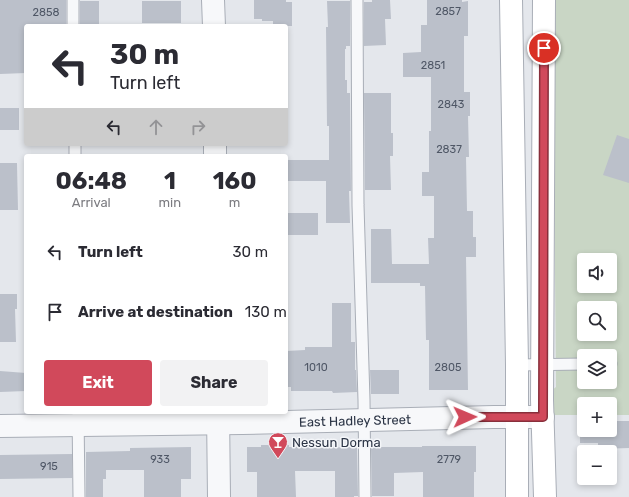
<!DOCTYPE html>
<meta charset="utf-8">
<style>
:root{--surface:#fff;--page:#f2f2f3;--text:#2b2b33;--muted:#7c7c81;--accent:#d1495b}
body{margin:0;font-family:Rubik,sans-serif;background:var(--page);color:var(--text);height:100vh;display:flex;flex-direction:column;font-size:15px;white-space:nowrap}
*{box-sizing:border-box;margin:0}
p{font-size:13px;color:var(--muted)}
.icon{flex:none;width:22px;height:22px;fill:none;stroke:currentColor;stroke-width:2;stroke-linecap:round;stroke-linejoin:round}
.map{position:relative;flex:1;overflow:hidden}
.side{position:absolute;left:24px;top:154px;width:264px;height:260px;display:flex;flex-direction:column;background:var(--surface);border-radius:4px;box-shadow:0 2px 6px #0003}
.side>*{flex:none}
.hud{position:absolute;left:24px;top:24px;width:264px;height:122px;border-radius:4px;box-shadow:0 2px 6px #0003;background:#fff;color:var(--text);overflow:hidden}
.tools{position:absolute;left:577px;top:253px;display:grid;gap:8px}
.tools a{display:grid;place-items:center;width:40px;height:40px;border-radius:4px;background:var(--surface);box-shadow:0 2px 6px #0003;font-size:20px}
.pin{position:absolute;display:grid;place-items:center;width:34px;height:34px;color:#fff;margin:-17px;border:2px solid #fff;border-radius:50%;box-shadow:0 1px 4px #0007}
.me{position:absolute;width:44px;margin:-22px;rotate:89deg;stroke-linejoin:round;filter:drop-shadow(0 0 3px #0008)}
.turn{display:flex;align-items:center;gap:14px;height:84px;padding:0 20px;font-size:18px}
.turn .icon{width:52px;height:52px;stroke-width:2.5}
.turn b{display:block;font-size:28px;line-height:34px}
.lanes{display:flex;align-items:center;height:38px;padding:0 20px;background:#0003;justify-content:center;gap:20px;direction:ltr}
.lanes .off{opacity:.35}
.eta{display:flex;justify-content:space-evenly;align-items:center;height:68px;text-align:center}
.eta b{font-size:24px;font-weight:700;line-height:28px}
.cta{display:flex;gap:8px;margin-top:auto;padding:8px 20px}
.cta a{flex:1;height:46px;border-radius:4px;background:var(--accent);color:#fff;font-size:16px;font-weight:700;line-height:46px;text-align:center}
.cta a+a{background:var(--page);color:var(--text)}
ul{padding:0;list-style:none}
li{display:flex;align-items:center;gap:12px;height:60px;padding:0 20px}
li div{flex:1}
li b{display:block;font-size:15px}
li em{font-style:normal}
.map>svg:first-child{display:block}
.green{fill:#c9d6c5;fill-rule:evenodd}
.building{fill:#bbc0ca}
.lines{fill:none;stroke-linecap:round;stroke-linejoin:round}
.service-casing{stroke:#a9aeb7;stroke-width:13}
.minor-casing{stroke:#a9aeb7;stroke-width:24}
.secondary-casing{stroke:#a9aeb7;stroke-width:24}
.service{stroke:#f7f8fa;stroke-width:11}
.minor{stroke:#f7f8fa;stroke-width:22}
.secondary{stroke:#fff;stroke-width:22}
.route-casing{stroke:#882f3b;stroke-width:10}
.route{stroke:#d1495b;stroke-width:7}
.labels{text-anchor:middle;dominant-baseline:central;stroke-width:3;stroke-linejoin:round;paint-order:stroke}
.number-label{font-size:11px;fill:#4f5766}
.street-label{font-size:13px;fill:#2b3445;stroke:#f4f6f9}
.poi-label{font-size:13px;fill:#2b3445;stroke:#f4f6f9;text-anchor:start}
</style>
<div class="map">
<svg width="629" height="497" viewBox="0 0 629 497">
<rect width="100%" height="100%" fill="#e4e7ec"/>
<path class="green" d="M555 0H629V415H610V404H584V415H551L550 392 556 387 553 43ZM584 260H610V286H584ZM584 308H610V334H584ZM584 356H610V382H584Z"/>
<g class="building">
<polygon points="0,0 66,0 66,24 26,24 26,73 0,74"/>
<polygon points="254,0 286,0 286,2 292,2 292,26 273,26 273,21 262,21 262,19 254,19"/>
<polygon points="372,0 390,0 391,19 385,19 386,45 364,46 364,2 372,2"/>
<polygon points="427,0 462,0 462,2 468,1 468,36 464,36 464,92 470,92 470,116 468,116 469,157 466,157 467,211 473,211 473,237 476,237 476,257 466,257 468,390 429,390 429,340 426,340 425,286 420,286 420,283 371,283 371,229 391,229 392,264 429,264 428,238 434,238 434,196 422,196 422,172 429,172 429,131 431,131 431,77 403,77 403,53 421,52 421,25 427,25"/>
<polygon points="80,1 99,1 99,26 81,26 81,24 80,24"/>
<rect x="142" y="1" width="39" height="22"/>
<polygon points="327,1 350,1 350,46 346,46 346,49 345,49 345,80 347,80 347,93 350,93 351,191 349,191 350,223 326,223 326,181 286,181 286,160 329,160 329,126 327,126 326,27 328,27"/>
<polygon points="364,93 391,93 391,133 393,133 393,156 390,156 391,190 365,190"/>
<rect x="0" y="108" width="19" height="22"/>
<polygon points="617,135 629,139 629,183 603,175"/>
<polygon points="0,163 17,163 18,210 0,210"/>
<rect x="286" y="213" width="32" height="22"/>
<polygon points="0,294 17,294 17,309 15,309 16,342 0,342"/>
<polygon points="332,303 351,303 351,342 355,342 355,370 356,370 357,392 333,393 332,391 291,391 291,387 286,387 286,351 305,350 305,347 332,347"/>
<polygon points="370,370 399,370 399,394 371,394"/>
<polygon points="0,371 26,373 26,391 0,392"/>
<polygon points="610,421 629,421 629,448 598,449 598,443 580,443 580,422 584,422 584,430 610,430"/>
<polygon points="261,445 289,445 289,447 310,447 310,448 357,447 358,496 354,496 354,497 335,497 335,471 295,471 296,497 257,497 257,472 247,472 247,447 261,447"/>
<polygon points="422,446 476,446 476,472 474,472 474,497 423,497 423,472 394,473 394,496 372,496 371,447 422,447"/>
<polygon points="191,447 191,479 181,479 181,497 144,497 144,470 106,470 106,479 103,479 103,497 86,497 86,452 130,451 130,448"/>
<polygon points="72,454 72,478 0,479 0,455"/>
</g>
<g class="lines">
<g class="service-casing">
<g id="service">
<polyline points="73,0 73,26"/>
<polyline points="357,0 358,205 364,400 365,497"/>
<polyline points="75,144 75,156"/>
<polyline points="610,364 611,364"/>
<polyline points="517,365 584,364"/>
<polyline points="78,412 79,497"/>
</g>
</g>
<g class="minor-casing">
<g id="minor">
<polyline points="213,0 214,26"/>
<polyline points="215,144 215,156"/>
<polyline points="218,412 219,497"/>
<path id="s1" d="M0 426 242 423 494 417H543"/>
</g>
</g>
<g class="secondary-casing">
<g id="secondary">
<polyline points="511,0 517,365 517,497"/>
<polyline points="544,0 542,400 545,497"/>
</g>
</g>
<use href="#service" class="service"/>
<use href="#minor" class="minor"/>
<use href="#secondary" class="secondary"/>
</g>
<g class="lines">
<g class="route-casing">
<polyline id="route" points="465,417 543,417 544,48"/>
</g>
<use href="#route" class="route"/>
</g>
<defs>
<g id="bar-pin" transform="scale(1)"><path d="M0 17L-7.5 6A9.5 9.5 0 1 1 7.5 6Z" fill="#d1495b" stroke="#f4f6f9"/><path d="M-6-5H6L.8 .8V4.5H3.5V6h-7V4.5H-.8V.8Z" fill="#fff"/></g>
</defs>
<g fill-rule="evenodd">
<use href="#bar-pin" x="278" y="442"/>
</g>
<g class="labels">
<g class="number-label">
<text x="448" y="11">2857</text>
<text x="46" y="12">2858</text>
<text x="433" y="65">2851</text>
<text x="451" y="104">2843</text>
<text x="449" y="149">2837</text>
<text x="316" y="367">1010</text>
<text x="448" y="367">2805</text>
<text x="160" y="459">933</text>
<text x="449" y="459">2779</text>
<text x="49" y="466">915</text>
</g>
<g class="street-label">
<text stroke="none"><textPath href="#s1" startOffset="355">East Hadley Street</textPath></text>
</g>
<g class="poi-label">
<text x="292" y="442">Nessun Dorma</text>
</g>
</g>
</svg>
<div class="tools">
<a><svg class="icon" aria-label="sound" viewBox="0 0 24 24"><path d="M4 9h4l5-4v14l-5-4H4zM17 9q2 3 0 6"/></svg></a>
<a><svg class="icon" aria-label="search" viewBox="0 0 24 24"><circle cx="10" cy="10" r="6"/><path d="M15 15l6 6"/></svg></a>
<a><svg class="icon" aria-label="layers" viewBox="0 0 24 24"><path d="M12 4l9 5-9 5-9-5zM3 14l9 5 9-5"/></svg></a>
<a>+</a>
<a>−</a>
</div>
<div class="pin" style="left:544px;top:48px;background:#d93025"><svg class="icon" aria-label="arrive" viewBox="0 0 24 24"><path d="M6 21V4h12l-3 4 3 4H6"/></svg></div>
<svg class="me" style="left:465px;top:417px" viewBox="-20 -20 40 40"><path d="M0-17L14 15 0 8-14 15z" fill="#d1495b" stroke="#fff" stroke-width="4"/></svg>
<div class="hud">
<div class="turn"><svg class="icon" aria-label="left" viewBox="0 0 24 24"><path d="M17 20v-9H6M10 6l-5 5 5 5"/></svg><div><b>30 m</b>Turn left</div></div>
<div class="lanes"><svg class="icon" aria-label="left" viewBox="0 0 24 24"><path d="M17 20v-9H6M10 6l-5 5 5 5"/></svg><svg class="icon off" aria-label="ahead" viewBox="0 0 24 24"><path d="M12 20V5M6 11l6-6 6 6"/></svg><svg class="icon off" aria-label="right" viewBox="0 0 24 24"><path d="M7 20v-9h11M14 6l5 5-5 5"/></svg></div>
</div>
<section class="side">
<div class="eta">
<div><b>06:48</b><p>Arrival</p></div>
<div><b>1</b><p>min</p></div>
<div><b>160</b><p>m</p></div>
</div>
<ul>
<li><svg class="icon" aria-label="left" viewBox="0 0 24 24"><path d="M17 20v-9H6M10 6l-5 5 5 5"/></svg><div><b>Turn left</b></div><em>30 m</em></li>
<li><svg class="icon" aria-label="arrive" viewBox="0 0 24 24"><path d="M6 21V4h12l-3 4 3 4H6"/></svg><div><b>Arrive at destination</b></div><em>130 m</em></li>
</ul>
<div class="cta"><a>Exit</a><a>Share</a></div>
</section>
</div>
